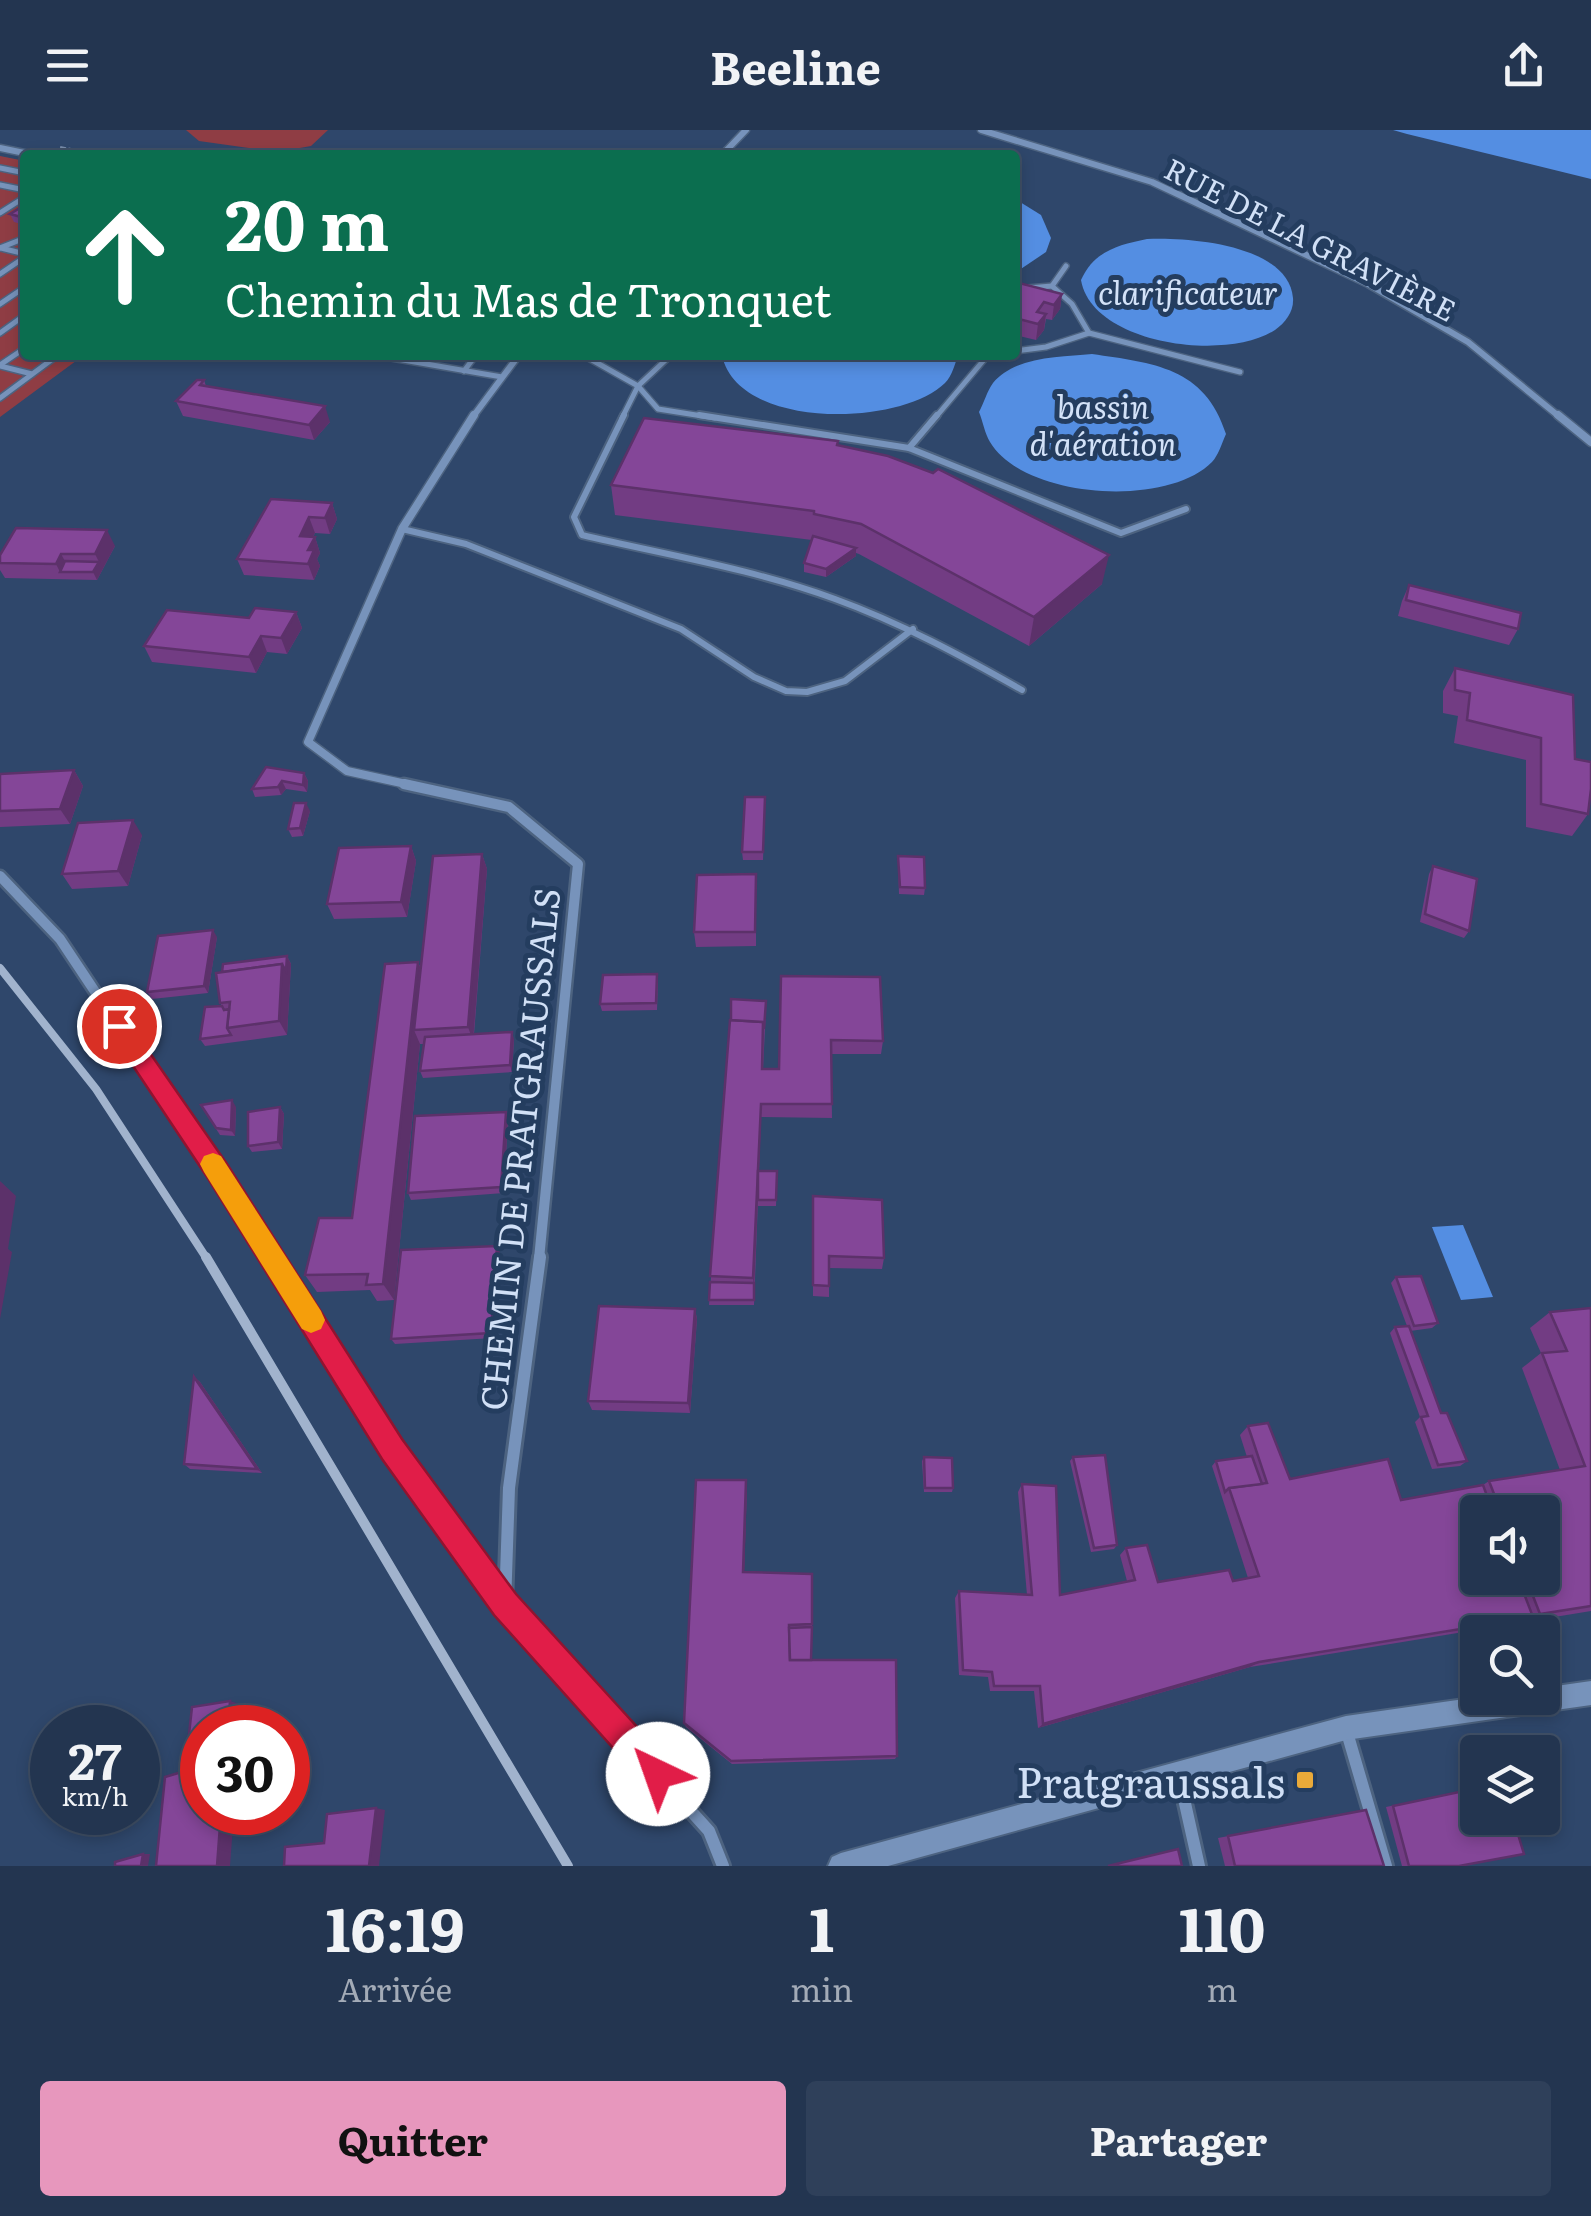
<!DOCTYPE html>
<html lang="fr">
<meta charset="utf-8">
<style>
:root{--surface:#233550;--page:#2f405a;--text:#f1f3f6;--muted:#a3abb7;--line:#405067;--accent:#e797bd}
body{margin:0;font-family:Literata,serif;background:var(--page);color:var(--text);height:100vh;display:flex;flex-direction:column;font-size:38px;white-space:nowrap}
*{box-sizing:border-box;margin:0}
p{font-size:32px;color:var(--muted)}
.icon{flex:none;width:55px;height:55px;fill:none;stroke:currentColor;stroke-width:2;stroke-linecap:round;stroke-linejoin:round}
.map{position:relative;height:1736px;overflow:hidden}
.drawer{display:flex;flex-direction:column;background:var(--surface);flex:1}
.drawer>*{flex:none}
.banner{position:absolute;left:20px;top:20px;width:1000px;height:210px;border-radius:10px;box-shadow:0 5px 15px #0003,0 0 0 2px var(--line);background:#0b6e4f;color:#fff;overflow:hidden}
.tools{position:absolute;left:1460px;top:1365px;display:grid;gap:20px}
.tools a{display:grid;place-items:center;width:100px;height:100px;border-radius:10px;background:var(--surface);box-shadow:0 5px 15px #0003,0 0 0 2px var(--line);font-size:50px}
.speed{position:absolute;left:30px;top:1575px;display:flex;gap:20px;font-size:50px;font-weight:700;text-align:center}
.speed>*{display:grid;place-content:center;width:130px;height:130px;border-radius:50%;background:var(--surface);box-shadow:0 5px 15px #0003,0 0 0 2px var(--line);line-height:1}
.speed small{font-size:25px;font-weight:400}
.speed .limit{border:15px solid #d22;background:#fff;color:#111}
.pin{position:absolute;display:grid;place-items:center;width:85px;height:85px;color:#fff;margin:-42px;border:5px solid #fff;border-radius:50%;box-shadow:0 2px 10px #0007}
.me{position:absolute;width:110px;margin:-55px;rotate:318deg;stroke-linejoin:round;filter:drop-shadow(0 0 8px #0008)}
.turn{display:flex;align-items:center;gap:35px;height:210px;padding:0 40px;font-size:45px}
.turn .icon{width:130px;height:130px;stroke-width:2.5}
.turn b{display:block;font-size:70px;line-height:85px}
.eta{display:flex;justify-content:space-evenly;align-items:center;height:170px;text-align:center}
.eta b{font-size:60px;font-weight:700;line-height:70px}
.button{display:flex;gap:20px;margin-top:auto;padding:20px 40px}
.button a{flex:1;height:115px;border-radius:10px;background:var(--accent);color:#111;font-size:40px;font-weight:700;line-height:115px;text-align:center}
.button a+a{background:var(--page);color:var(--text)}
header{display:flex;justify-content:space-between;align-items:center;height:130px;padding:0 40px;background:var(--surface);font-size:45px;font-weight:700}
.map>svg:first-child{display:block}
.green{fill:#8f3d44}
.water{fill:#548ee2}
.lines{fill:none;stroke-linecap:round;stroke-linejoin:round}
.service-far1-casing{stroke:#4d6380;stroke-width:8}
.service-casing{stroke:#4d6380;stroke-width:10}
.minor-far3-casing{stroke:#4d6380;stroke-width:9}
.minor-far2-casing{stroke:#4d6380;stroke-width:11}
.minor-far1-casing{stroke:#4d6380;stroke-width:15}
.minor-casing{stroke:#4d6380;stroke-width:18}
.tertiary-casing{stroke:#4d6380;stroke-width:4}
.path{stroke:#798dab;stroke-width:4;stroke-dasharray:6 2.5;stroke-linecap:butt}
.service-far1{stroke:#7793bb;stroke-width:5}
.service{stroke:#7793bb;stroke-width:6}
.minor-far3{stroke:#7793bb;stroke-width:6}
.minor-far2{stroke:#7793bb;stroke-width:8}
.minor-far1{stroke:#7793bb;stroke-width:10}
.minor{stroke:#7793bb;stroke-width:12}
.tertiary{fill:#7793bb;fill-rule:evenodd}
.rail-far1{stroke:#a1b3cd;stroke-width:8}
.rail{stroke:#a1b3cd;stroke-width:10}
.wall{fill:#723c83;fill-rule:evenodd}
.shaded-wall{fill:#5c316a}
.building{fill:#844698;stroke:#5c316a;stroke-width:2.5}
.route{fill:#e11d48;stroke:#92132f;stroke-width:2.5}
.slow{fill:#f59e0b}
.poi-dot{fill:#eaaa39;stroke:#243d5f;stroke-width:4}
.labels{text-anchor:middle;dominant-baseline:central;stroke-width:10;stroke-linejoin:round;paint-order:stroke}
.far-street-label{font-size:30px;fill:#d1e0f6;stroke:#243d5f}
.far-water-label{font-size:32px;font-style:italic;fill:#d3e2f8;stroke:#243d5f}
.street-label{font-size:35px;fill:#d1e0f6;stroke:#243d5f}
.near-poi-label{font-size:42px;fill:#d1e0f6;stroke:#243d5f;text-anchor:end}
</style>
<header><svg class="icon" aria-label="menu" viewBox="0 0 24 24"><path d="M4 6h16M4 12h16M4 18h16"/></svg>Beeline<svg class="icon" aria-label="share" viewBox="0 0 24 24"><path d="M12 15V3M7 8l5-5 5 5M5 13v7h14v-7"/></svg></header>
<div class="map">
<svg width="1591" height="1736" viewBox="0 0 1591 1736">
<rect width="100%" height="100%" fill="#2f476b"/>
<g class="green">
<polygon points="186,0 328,0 311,16 277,22 199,11"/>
<polygon points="0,26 25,31 25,225 84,225 0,287"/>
</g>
<g class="water">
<polygon points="1393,0 1591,0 1591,49 1407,4"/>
<polygon points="1015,69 1041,85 1051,108 1046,122 1015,143"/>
<path d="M1147 109C1187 107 1288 114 1293 168 1294 181 1286 192 1275 200 1227 232 1092 215 1081 150 1094 121 1118 115 1147 109Z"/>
<path d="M1092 224C1153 233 1205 237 1226 304 1222 313 1218 326 1212 332 1167 378 1024 369 990 312 985 304 983 292 979 282 984 273 987 261 993 253 1015 226 1061 227 1092 224Z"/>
<path d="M722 225H958C955 234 952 246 945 253 900 297 737 300 722 225Z"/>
<polygon points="1463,1095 1493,1167 1461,1170 1432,1097"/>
</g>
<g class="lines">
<g class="service-far1-casing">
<g id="service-far1">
<polyline points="0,38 25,43"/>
<polyline points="0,55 25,60"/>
<polyline points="0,83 25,67"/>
<polyline points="0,118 25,108"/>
<polyline points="1,118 25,124"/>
<polyline points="1066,136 1052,156 1072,174 1089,203 1240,242"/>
<polyline points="0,144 25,127"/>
<polyline points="1015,159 1052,156"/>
<polyline points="0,174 25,157"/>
<polyline points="0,203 25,185"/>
<polyline points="1015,221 1046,217 1089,203"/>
<polyline points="374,225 502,247"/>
<polyline points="583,225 638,256 658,279 715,288"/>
<polyline points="0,235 25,218"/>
<polyline points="0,236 32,244"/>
<polyline points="464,241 476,225"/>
<polyline points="0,268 58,225"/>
<polyline points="622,288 638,256 671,225"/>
<polyline points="935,288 988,225"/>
</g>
</g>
<g class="service-casing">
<g id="service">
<path d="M624 285 574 387 582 405C667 425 753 439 835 469 901 493 962 526 1022 560"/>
<polyline points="699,285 909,318 1121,403 1186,379"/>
<polyline points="909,318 937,285"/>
<polyline points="402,399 466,414 681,499 754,547 786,561 807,562 845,551 913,499"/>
</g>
</g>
<g class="minor-far3-casing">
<g id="minor-far3">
<polyline points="981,0 1152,52 1368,154 1468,212 1561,288"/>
<polyline points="0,18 34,25"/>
<polyline points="722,25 746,0"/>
<polyline points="472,288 519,225"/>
</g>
</g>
<g class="minor-far2-casing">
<g id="minor-far2">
<polyline points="1558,285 1591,312"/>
<polyline points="415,656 347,641 308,612 402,399 474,285"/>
</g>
</g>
<g class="minor-far1-casing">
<g id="minor-far1">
<polyline points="404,654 509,677 578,734 539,1129"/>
<polyline points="0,746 60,809 273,1129"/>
</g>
</g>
<g class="minor-casing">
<g id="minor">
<polyline points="271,1127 392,1319 505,1475 709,1701 723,1736"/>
<polyline points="505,1475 509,1358 540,1127"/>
<polyline points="1346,1599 1386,1736"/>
<polyline points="1178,1642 1199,1736"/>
</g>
</g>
<g class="tertiary-casing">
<polygon id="tertiary" points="1591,1551 1591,1575 1346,1610 888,1736 828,1736 832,1727 841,1723 1346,1586 1478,1567 1542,1568 1542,1558"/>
</g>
<polyline class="path" points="60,18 97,25"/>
<use href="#service-far1" class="service-far1"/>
<use href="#service" class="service"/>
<use href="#minor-far3" class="minor-far3"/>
<use href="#minor-far2" class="minor-far2"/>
<use href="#minor-far1" class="minor-far1"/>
<use href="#minor" class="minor"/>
<use href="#tertiary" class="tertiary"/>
<polyline class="rail-far1" points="0,838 96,959 207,1129"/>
<polyline class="rail" points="206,1127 568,1736"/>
</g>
<g class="wall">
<polygon points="25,75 25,95 14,92 10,84"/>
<polygon points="1015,152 1062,164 1060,179 1052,190 1046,189 1044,200 1036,210 1015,205"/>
<polygon points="204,250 206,256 330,292 314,310 183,286 176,271"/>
<polygon points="838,311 838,315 1102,454 1029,516 859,424 856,423 856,426 826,447 804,442 804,433 812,410 615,385 611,355"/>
<polygon points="332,373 337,389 330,404 315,403 313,407 315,407 320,423 317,429 320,436 314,450 244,445 237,429"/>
<polygon points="115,416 97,450 5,448 0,440 0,425"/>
<polygon points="1409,455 1518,499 1509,515 1398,486 1402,471"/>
<polygon points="296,482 302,498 287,524 267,522 256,543 152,532 144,516"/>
<polygon points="1455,538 1575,629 1588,684 1572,706 1526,697 1526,630 1454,613 1458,586 1443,583 1443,561"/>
<polygon points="74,640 83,656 70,694 0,697 0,644"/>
<polygon points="304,643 308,651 307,662 286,659 281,665 255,667 252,659"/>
<polygon points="765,667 763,730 743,730 742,722"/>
<polygon points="310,681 303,706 292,707 288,699"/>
<polygon points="142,705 128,756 72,759 62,744"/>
<polygon points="411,716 416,731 407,787 334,789 327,774"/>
<polygon points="482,724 487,739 474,904 514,909 512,942 423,948 420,941 424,914 420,914 394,1170 377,1171 370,1160 317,1162 305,1145 352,1088 418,832 421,839"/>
<polygon points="898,726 925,758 924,765 899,764"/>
<polygon points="1433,736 1469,801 1464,808 1420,792 1429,744"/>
<polygon points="756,759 756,816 696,817 694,802"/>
<polygon points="217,807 208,863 152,869 147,862"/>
<polygon points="287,826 291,834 287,905 205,916 200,909 222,876 220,873"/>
<polygon points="781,846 883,911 881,924 831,924 832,988 761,987 759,1041 777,1048 776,1076 758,1076 758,1070 754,1175 709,1175 730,890 766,878 763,939 779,939"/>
<polygon points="658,851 657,880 602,881 600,874"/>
<polygon points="201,975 236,977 235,1006 220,1005"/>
<polygon points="280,977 284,984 282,1019 252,1022 248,1016"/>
<polygon points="508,989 504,1063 411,1070 408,1063"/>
<polygon points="813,1066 884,1128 882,1139 829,1138 829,1167 813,1166"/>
<polygon points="500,1122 493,1208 395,1214 391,1209"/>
<polygon points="1396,1147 1438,1193 1432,1198 1410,1201 1441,1283 1467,1331 1460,1336 1432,1339 1415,1292 1420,1287 1390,1203 1395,1197 1407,1196 1391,1153"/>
<path d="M1591 1178V1481L1250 1537 1038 1598 1034 1561H990L988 1547 959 1545 955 1468 959 1461 1027 1465 1018 1362 1022 1354 1060 1465 1127 1451 1120 1425 1126 1418 1158 1452 1233 1451 1248 1448 1212 1336 1216 1331 1247 1327 1240 1305 1248 1296 1290 1349 1401 1370 1483 1355 1489 1351 1560 1340 1522 1238 1541 1223 1530 1198 1550 1182ZM1478 1382H1542V1448H1478Z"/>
<polygon points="695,1179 697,1189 690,1283 592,1280 588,1271"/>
<polygon points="194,1247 200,1252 262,1343 190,1339 184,1334"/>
<polygon points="924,1327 953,1358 952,1362 924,1362 922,1331"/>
<polygon points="1073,1327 1117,1415 1114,1419 1091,1422 1070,1331"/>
<polygon points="747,1358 744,1442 812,1494 811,1530 897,1626 895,1629 732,1634 686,1597 684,1593"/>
<polygon points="1478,1658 1459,1736 1402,1736 1386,1677"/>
<polygon points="1366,1680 1384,1736 1225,1736 1218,1708"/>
</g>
<g class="shaded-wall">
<polygon points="1062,164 1060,179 1052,190 1054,175"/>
<polygon points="1046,184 1044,200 1036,210 1038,194"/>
<polygon points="325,276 330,292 314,310 309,295"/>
<polygon points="332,373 337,389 330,404 325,388"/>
<polygon points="309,387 315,403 305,422 300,406"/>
<polygon points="107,400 115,416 97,450 93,442 99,432 95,424"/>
<polygon points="315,407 320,423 317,429 320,436 314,450 308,434 308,420"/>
<polygon points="856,418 856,426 826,447 826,439"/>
<polygon points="61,424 70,440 60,442 56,434"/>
<polygon points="1109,425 1102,454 1029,516 1034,487"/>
<polygon points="296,482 302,498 287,524 281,508"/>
<polygon points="261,506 267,522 256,543 249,527"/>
<polygon points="74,640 83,656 70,694 60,679"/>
<polygon points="304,643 308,651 307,662 303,655"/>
<polygon points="282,651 286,659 281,665 278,657"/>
<polygon points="306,673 310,681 303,706 300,698"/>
<polygon points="133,690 142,705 128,756 118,741"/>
<polygon points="411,716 416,731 407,787 401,772"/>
<polygon points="482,724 487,739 473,911 468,897"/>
<polygon points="213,800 217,807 208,863 204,856"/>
<polygon points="287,826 291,834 287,905 279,891 282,834"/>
<polygon points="418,832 426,852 414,900 420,914 394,1170 383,1154"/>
<polygon points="512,902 514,909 512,942 510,935"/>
<polygon points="232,970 236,977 235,1006 231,1000"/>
<polygon points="761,974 761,987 754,1159 753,1148"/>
<polygon points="280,977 284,984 282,1019 278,1012"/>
<polygon points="506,982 508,989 504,1063 501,1057"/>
<polygon points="0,1051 16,1066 8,1119 12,1122 0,1189"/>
<polygon points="497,1116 500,1122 493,1208 491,1203"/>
<polygon points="695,1179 697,1189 690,1283 688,1273"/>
<polygon points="194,1247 200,1252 262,1343 257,1339"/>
<polygon points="746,1350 747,1358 744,1449 743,1442"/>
<polygon points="1259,1532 1250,1537 1038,1598 1043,1594"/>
<polygon points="230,1571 242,1575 240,1598 228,1598"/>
<polygon points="376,1678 385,1680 379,1736 369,1736"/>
<polygon points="221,1682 234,1682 230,1736 217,1736"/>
<polygon points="143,1724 150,1724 148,1736 141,1736"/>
</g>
<g class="building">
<polygon points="25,75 25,88 10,84"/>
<polygon points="1015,152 1062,164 1054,175 1044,172 1037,182 1046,184 1038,194 1015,188"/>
<polygon points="197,250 204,250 200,255 325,276 309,295 176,271"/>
<polygon points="644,288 838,311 837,315 888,326 933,343 938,339 1109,425 1034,487 861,394 814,384 814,381 611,355"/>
<polygon points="271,369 332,373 325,388 309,387 300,406 315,407 308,420 314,420 308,434 237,429"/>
<polygon points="16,398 107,400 95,424 61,424 56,434 0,433 0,425"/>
<polygon points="813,406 856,418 826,439 804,433"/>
<polygon points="65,431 99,432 93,442 60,442"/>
<polygon points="1409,455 1521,483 1518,499 1406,470"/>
<polygon points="255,478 296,482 281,508 261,506 249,527 144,516 167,480 249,488"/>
<polygon points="1455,538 1573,565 1575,629 1591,632 1591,659 1588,684 1541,674 1541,608 1467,590 1470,563 1455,560"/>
<polygon points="266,637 304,643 303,655 282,651 278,657 252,659"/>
<polygon points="74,640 60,679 0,681 0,644"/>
<polygon points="745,667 765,667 763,722 742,722"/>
<polygon points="294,673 306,673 300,698 288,699"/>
<polygon points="133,690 118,741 62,744 78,693"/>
<polygon points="411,716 401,772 327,774 339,718"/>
<polygon points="482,724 468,897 414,900 433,726"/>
<polygon points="898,726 924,727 925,758 900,757"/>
<polygon points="1433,736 1477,749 1469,801 1425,784"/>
<polygon points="756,744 755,802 694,802 697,745"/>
<polygon points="213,800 204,856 147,862 158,806"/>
<polygon points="287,826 286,841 282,834 222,842 223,834"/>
<polygon points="418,832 383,1154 366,1155 368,1144 305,1145 319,1088 352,1088 385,834"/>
<polygon points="282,834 279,891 227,898 230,872 220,873 216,843"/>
<polygon points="657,844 656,873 600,874 603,845"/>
<polygon points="781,846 880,847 883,911 831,910 832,974 761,974 753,1148 710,1146 730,890 763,892 762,939 779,939"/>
<polygon points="731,869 766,871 764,899 763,892 731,890"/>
<polygon points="222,876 224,880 229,879 227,898 231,905 200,909 205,877"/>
<polygon points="512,902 510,935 420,941 425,907"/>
<polygon points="232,970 231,1000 216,998 201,975"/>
<polygon points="280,977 278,1012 248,1016 248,982"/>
<polygon points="506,982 501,1057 408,1063 415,986"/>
<polygon points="758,1041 777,1041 776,1070 758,1070"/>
<polygon points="813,1066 882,1070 884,1128 829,1126 829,1156 813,1155"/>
<polygon points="497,1116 491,1203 391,1209 401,1120"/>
<polygon points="1421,1146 1438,1193 1414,1196 1396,1147"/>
<polygon points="710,1152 754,1153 754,1170 709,1170"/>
<polygon points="599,1176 695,1179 688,1273 588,1271"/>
<polygon points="1591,1178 1591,1476 1540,1484 1526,1448 1542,1448 1542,1382 1501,1382 1489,1351 1585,1336 1542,1223 1567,1221 1550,1182"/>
<polygon points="1409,1196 1441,1283 1447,1283 1467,1331 1438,1335 1421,1287 1428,1286 1395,1197"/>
<polygon points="194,1247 257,1339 184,1334"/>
<polygon points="1268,1293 1290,1349 1388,1329 1401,1370 1483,1355 1493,1382 1478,1382 1478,1448 1518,1448 1533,1487 1259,1532 1043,1594 1040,1556 994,1556 992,1542 963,1540 959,1461 1032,1465 1022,1354 1056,1356 1060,1465 1135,1450 1126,1418 1147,1415 1158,1452 1229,1440 1233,1451 1259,1446 1229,1358 1267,1353 1248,1296"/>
<polygon points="1105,1325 1117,1415 1094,1418 1073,1327"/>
<polygon points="1252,1326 1262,1354 1229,1358 1225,1362 1216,1331"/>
<polygon points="924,1327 952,1328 953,1358 925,1358"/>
<polygon points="696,1350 746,1350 743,1442 812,1444 812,1494 789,1495 790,1530 896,1530 897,1626 731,1631 684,1593"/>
<polygon points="812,1497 811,1530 790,1530 789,1498"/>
<polygon points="230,1571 228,1598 202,1598 202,1682 221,1682 217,1736 156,1736 165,1647 185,1641 192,1577"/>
<polygon points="1478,1658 1478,1688 1513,1688 1524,1724 1459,1736 1409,1736 1393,1676"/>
<polygon points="376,1678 369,1736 284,1736 285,1717 324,1713 327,1684"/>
<polygon points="1366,1680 1384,1736 1235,1736 1228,1706"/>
<polygon points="1178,1719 1182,1736 1108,1736"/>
<polygon points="143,1724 141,1736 115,1736 115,1732"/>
</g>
<polygon class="route" points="119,887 127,890 227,1034 402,1309 516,1464 670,1633 674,1644 670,1656 658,1661 647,1656 494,1485 382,1329 209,1050 111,903 108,896 111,890"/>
<polygon class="slow" points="213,1023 221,1026 321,1181 325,1190 321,1199 311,1203 302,1199 204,1042 200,1034 204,1026"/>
<rect class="poi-dot" x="1295" y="1640" width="20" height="20" rx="5"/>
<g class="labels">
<g class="far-street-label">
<text transform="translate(1311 108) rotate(27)">RUE DE LA GRAVIÈRE</text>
</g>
<g class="far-water-label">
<text x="1188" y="161">clarificateur</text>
<text x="1103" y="275">bassin<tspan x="1103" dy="37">d'aération</tspan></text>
</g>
<g class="street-label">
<text transform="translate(518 1019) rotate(-84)">CHEMIN DE PRATGRAUSSALS</text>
</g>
<g class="near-poi-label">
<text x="1285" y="1650">Pratgraussals</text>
</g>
</g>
</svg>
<div class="tools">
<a><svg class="icon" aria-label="sound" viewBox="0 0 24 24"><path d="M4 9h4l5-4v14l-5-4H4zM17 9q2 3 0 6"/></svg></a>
<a><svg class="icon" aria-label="search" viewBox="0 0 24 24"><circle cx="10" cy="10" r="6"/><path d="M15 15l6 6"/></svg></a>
<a><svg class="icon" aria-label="layers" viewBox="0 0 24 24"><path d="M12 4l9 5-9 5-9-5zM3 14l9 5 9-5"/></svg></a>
</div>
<div class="speed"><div>27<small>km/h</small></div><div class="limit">30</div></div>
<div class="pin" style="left:119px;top:896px;background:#d93025"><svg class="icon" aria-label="arrive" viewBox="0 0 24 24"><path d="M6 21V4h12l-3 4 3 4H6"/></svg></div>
<svg class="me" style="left:658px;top:1644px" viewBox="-20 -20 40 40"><circle r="19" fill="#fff"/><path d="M0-13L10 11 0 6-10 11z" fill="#e11d48"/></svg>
<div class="banner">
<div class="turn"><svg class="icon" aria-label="ahead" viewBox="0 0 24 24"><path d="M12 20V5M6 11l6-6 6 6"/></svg><div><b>20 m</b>Chemin du Mas de Tronquet</div></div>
</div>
</div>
<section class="drawer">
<div class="eta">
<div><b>16:19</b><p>Arrivée</p></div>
<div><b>1</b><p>min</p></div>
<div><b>110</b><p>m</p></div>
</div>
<div class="button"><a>Quitter</a><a>Partager</a></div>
</section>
